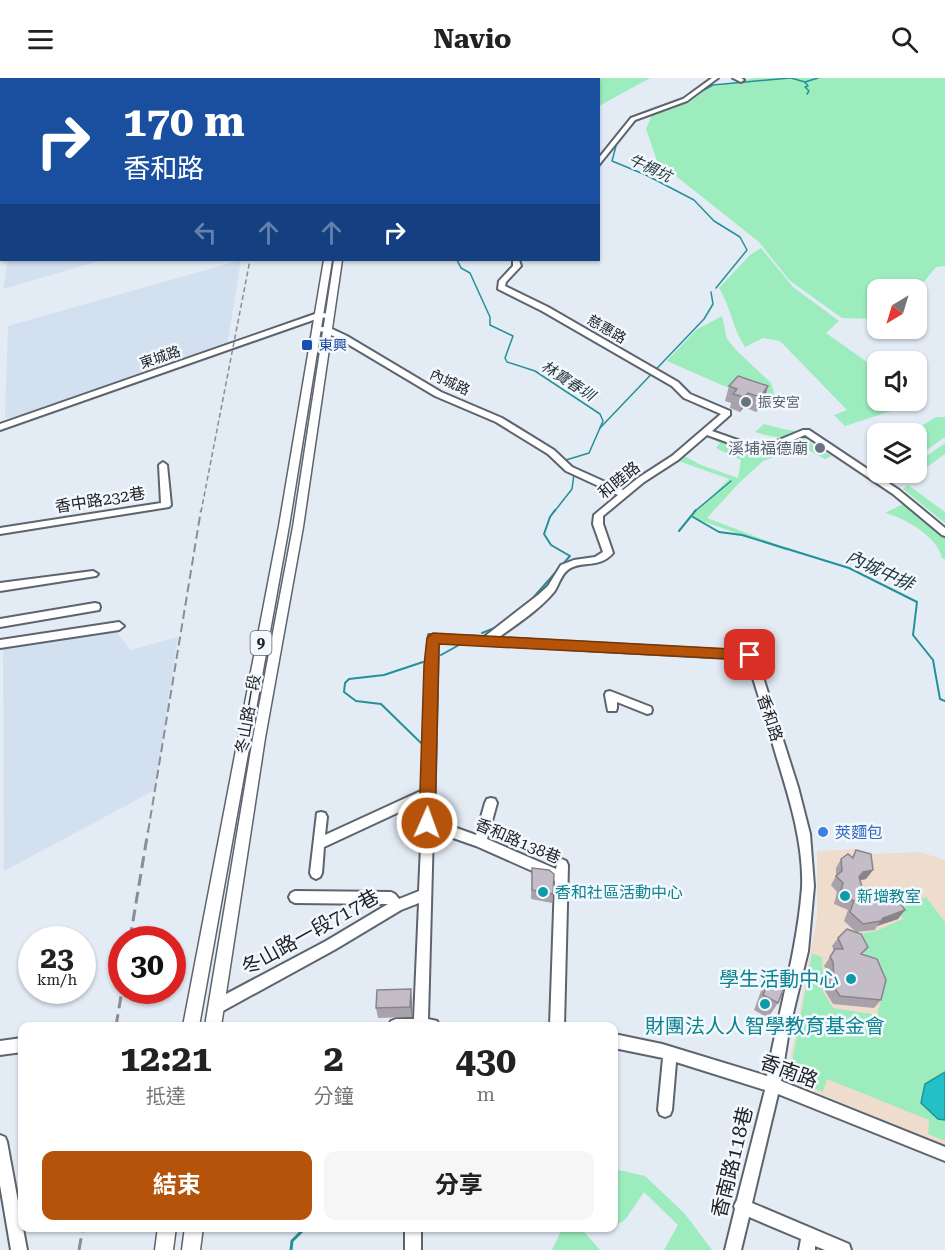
<!DOCTYPE html>
<html lang="zh-TW">
<meta charset="utf-8">
<style>
:root{--surface:#fff;--page:#f6f6f6;--text:#222;--muted:#767676;--accent:#b45309}
body{margin:0;font-family:"Roboto Serif","Noto Sans TC",serif;background:var(--page);color:var(--text);height:100vh;display:flex;flex-direction:column;font-size:22px;white-space:nowrap}
*{box-sizing:border-box;margin:0}
p{font-size:20px;color:var(--muted)}
.icon{flex:none;width:33px;height:33px;fill:none;stroke:currentColor;stroke-width:2;stroke-linecap:round;stroke-linejoin:round}
.map{position:relative;flex:1;overflow:hidden}
.side{position:absolute;left:18px;top:944px;width:600px;height:210px;display:flex;flex-direction:column;background:var(--surface);border-radius:12px;box-shadow:0 2px 4px #0004}
.side>*{flex:none}
.guide{position:absolute;left:0px;top:0px;width:600px;height:183px;box-shadow:0 2px 4px #0004;background:#1a4fa0;color:#fff;overflow:hidden}
.needle{width:39px;rotate:218deg}
.fabs{position:absolute;left:867px;top:201px;display:grid;gap:12px}
.fabs a{display:grid;place-items:center;width:60px;height:60px;border-radius:12px;background:var(--surface);box-shadow:0 2px 4px #0004;font-size:30px}
.speed{position:absolute;left:18px;top:848px;display:flex;gap:12px;font-size:30px;font-weight:700;text-align:center}
.speed>*{display:grid;place-content:center;width:78px;height:78px;border-radius:50%;background:var(--surface);box-shadow:0 2px 4px #0004;line-height:1}
.speed small{font-size:15px;font-weight:400}
.speed .limit{border:9px solid #d22;background:#fff;color:#111}
.pin{position:absolute;display:grid;place-items:center;width:51px;height:51px;color:#fff;margin:-26px;border-radius:12px;box-shadow:0 3px 9px #0006}
.me{position:absolute;width:66px;margin:-33px;rotate:2deg;stroke-linejoin:round;filter:drop-shadow(0 0 4px #0008)}
.turn{display:flex;align-items:center;gap:21px;height:126px;padding:0 24px;font-size:27px}
.turn .icon{width:78px;height:78px;stroke-width:2.5}
.turn b{display:block;font-size:42px;line-height:51px}
.lanes{display:flex;align-items:center;height:57px;padding:0 24px;background:#0003;justify-content:center;gap:30px;direction:ltr}
.lanes .off{opacity:.35}
.eta{display:flex;justify-content:space-evenly;align-items:center;height:102px;text-align:center}
.eta b{font-size:36px;font-weight:700;line-height:42px}
.action{display:flex;gap:12px;margin-top:auto;padding:12px 24px}
.action a{flex:1;height:69px;border-radius:12px;background:var(--accent);color:#fff;font-size:24px;font-weight:700;line-height:69px;text-align:center}
.action a+a{background:var(--page);color:var(--text)}
header{display:flex;justify-content:space-between;align-items:center;height:78px;padding:0 24px;background:var(--surface);font-size:27px;font-weight:700}
.map>svg:first-child{display:block}
.built{fill:#d3e0f0}
.education{fill:#edc}
.green{fill:#9cecbe}
.water{fill:#24c0c7;stroke:#239197;stroke-width:1.5}
.lines{fill:none;stroke-linecap:round;stroke-linejoin:round}
.stream-far2{stroke:#239197;stroke-width:1.5}
.stream-far1{stroke:#239197;stroke-width:2}
.stream{stroke:#239197;stroke-width:3}
.minor-casing{stroke:#5d646d;stroke-width:4}
.major-casing{stroke:#5d646d;stroke-width:3}
.highway-casing{stroke:#5d646d;stroke-width:3}
.minor{fill:#fff;fill-rule:evenodd}
.major{fill:#fff;fill-rule:evenodd}
.highway{fill:#fff;fill-rule:evenodd}
.rail-far2{stroke:#888e95;stroke-width:1.5;stroke-dasharray:5 3;stroke-linecap:butt}
.rail-far1{stroke:#888e95;stroke-width:2;stroke-dasharray:9 4.5;stroke-linecap:butt}
.rail{stroke:#888e95;stroke-width:3;stroke-dasharray:12 6;stroke-linecap:butt}
.wall{fill:#a9a2aa}
.shaded-wall{fill:#89848b}
.building{fill:#c4bcc6;stroke:#89848b;stroke-width:1.5}
.route{fill:#b45309;stroke:#753606;stroke-width:1.5}
.transit-dot{fill:#1a4fb4;stroke:#f3f8fe;stroke-width:2}
.worship-dot{fill:#6b7280;stroke:#f3f8fe;stroke-width:2}
.shop-dot{fill:#3f7fe0;stroke:#f3f8fe;stroke-width:2}
.culture-dot{fill:#0f9aa8;stroke:#f3f8fe;stroke-width:2}
.labels{text-anchor:middle;dominant-baseline:central;stroke-width:5;stroke-linejoin:round;paint-order:stroke}
.far-street-label{font-size:14px;fill:#212427;stroke:#f3f8fe}
.far-transit-label{font-size:14px;fill:#164399;stroke:#f3f8fe;text-anchor:start}
.far-worship-label{font-size:14px;fill:#5b616d;stroke:#f3f8fe;text-anchor:start}
.far-water-label{font-size:15px;font-style:italic;fill:#1f3738;stroke:#f3f8fe}
.shield{fill:#f3f8fe;stroke:#606468;stroke-width:1.5}
.shield-label{font-size:15px;font-weight:bold;fill:#212427}
.worship-label{font-size:16px;fill:#5b616d;stroke:#f3f8fe;text-anchor:end}
.street-label{font-size:16px;fill:#212427;stroke:#f3f8fe}
.shop-label{font-size:16px;fill:#366cbe;stroke:#f3f8fe;text-anchor:start}
.culture-label{font-size:16px;fill:#0d838f;stroke:#f3f8fe;text-anchor:start}
.water-label{font-size:18px;font-style:italic;fill:#1f3738;stroke:#f3f8fe}
.near-street-label{font-size:20px;fill:#212427;stroke:#f3f8fe}
.near-culture-label{font-size:20px;fill:#0d838f;stroke:#f3f8fe;text-anchor:end}
</style>
<header><svg class="icon" aria-label="menu" viewBox="0 0 24 24"><path d="M4 6h16M4 12h16M4 18h16"/></svg>Navio<svg class="icon" aria-label="search" viewBox="0 0 24 24"><circle cx="10" cy="10" r="6"/><path d="M15 15l6 6"/></svg></header>
<div class="map">
<svg width="945" height="1172" viewBox="0 0 945 1172">
<rect width="100%" height="100%" fill="#e3ebf5"/>
<g class="built">
<polygon points="8,182 102,182 3,211"/>
<polygon points="241,182 227,267 12,340 5,339 8,248"/>
<polygon points="116,553 130,572 178,559 155,712 4,793 3,569"/>
</g>
<polygon class="education" points="856,771 871,776 920,774 945,782 945,1067 786,1002 817,840 817,773"/>
<g class="green">
<polygon points="396,0 650,0 599,28 598,2"/>
<polygon points="755,0 945,0 945,188 936,189 918,211 917,217 916,212 878,212 877,241 842,240 789,202 759,164 657,83 646,51 652,37 687,25 710,9"/>
<path d="M761 170 793 209 839 243 826 255 877 291 878 322 902 323 894 332 845 348 834 337 847 332 780 263 763 260 745 269C732 250 731 229 719 210L750 177Z"/>
<polygon points="722,238 727,261 736,272 771,305 778,327 724,308 667,283 696,252"/>
<polygon points="936,339 945,339 945,359 917,379 916,356 910,355"/>
<path d="M764 346C775 349 785 352 797 353 784 364 770 358 755 354Z"/>
<polygon points="709,356 762,376 805,359 808,360 814,369 832,378 825,381 802,369 763,383 739,405 707,440 788,471 787,473 691,439 729,401 676,382 682,377 701,387 738,400 741,382 716,370 720,365 707,358"/>
<polygon points="945,365 945,376 905,405 895,400 903,395 916,394 917,385"/>
<polygon points="908,407 945,434 945,445 903,411"/>
<path d="M905 425 945 460V481L942 480C937 458 905 440 885 435Z"/>
<polygon points="926,819 945,844 945,1063 928,1056 929,1042 827,1001 823,1014 789,1000 812,876 822,879 824,908 822,912 833,930 877,937 884,910 854,857 876,853 903,841 898,831"/>
<polygon points="614,1091 645,1098 685,1136 712,1172 664,1172 678,1147 644,1114 625,1142 614,1148"/>
<polygon points="563,1149 586,1149 584,1154 600,1172 552,1172"/>
</g>
<polygon class="water" points="945,994 945,1042 938,1041 921,1025 925,1006"/>
<g class="lines">
<g class="stream-far2">
<polyline points="791,0 805,4 818,0"/>
<polyline points="805,4 808,8 805,9 809,13 807,16"/>
<polyline points="680,25 713,7 790,0"/>
<polyline points="638,40 617,64 612,83 646,97 694,122 714,143 740,159 747,172 716,210"/>
<polyline points="457,182 461,190 470,195 490,239 490,247 513,258 505,280 507,284 535,293 600,336 603,343 589,375 566,382 569,387"/>
<polyline points="600,350 704,241 713,226 711,214"/>
<polyline points="554,434 572,411 574,396"/>
<polyline points="694,434 731,403"/>
</g>
<g class="stream-far1">
<polyline points="693,439 719,454 742,457 849,490 917,524 913,557 933,582 940,621 945,623"/>
<polyline points="679,453 696,432"/>
<polyline points="532,521 570,478 551,467 544,456 550,439 555,432"/>
<polyline points="482,555 497,549"/>
<polyline points="441,577 459,567"/>
<polyline points="422,666 381,626 356,623 344,614 345,605 349,601 384,597 423,584"/>
</g>
<polyline class="stream" points="291,1172 292,1163 306,1149"/>
<g class="minor-casing">
<g id="minor">
<polygon points="205,0 211,0 204,2"/>
<polygon points="712,0 718,0 687,23 635,42 598,88 598,81 631,40 683,21"/>
<polygon points="733,0 741,0 744,2 741,4"/>
<polygon points="0,48 2,49 2,53 0,52"/>
<rect x="0" y="113" width="2" height="4"/>
<rect x="0" y="173" width="2" height="5"/>
<path d="M513 182H519L521 188 506 204 505 208 548 229 678 304 690 316 730 333V337L712 353 760 370 803 352H809L899 412 945 450V458L942 457 893 416 805 357 760 376 707 357 678 382 644 404 603 438V446L613 475C599 491 583 482 569 491 561 496 559 507 554 514 539 532 517 546 498 560L755 574 798 709 810 756 814 808 808 873 789 952 781 1003 945 1069V1083L778 1016 752 1125 849 1166 851 1172H825L815 1168V1172H799L801 1161 749 1139 741 1172H725L735 1131 734 1128 737 1122 765 1012 676 984 672 1032 670 1037 665 1039 660 1037 658 1032 663 980 614 970V956L662 966 767 998C778 935 797 874 802 810 804 766 789 719 776 677 767 645 757 613 747 581L438 564 434 742 476 757 485 725 487 721 491 720 495 721 497 725 487 761 556 791 558 783 562 781 566 783 568 787 564 948H550L555 803 476 768 433 753 428 941 437 943 439 948H389L391 943 396 941H414L419 825 401 832 336 871 221 934 216 936 211 934 209 929 211 924 326 863 388 826 295 825 291 823 289 819 291 815 295 813 391 814 395 816 399 821 419 813 423 723 324 769 322 795 320 799 316 801 312 799 310 795 317 735 321 734 325 735 327 739 325 757 423 712 426 587 429 557 484 559 538 517 548 508 561 487 574 482 595 479 603 474 593 446 594 437 618 417 566 393 548 376 496 344 435 318 341 262 325 254 313 252V248L330 250 347 258 441 314 502 340 554 372 572 389 623 412 638 400 672 378 721 336 684 320 672 308 542 233 498 211 499 203 513 188Z"/>
<polygon points="329,235 332,235 332,239 319,240 0,352 0,346 315,236"/>
<polygon points="163,384 167,387 171,427 169,429 0,456 0,450 161,425 159,387"/>
<polygon points="93,493 98,496 96,498 0,513 0,505"/>
<polygon points="95,525 99,526 100,529 99,532 0,549 0,541"/>
<polygon points="119,544 124,548 119,552 0,570 0,562"/>
<polygon points="610,613 651,629 652,632 651,635 647,636 617,624 617,630 616,633 608,633 605,617 606,614"/>
<polygon points="22,960 22,974 0,977 0,963"/>
<polygon points="0,1057 5,1059 7,1064 27,1172 11,1172 0,1107"/>
<rect x="405" y="1149" width="16" height="23"/>
</g>
</g>
<g class="major-casing">
<g id="major">
<rect x="364" y="0" width="6" height="2"/>
<polygon points="324,182 332,182 289,448 199,948 183,948 279,448"/>
<polygon points="334,182 342,182 303,449 265,660 221,948 205,948 253,660 293,449"/>
<polygon points="158,1149 176,1149 173,1172 155,1172"/>
<polygon points="185,1149 203,1149 200,1172 182,1172"/>
</g>
</g>
<g class="highway-casing">
<g id="highway">
<polygon points="10,0 18,0 19,2 11,2"/>
<rect x="86" y="0" width="8" height="2"/>
<polygon points="0,37 2,37 0,43"/>
<polygon points="0,57 2,57 0,63"/>
</g>
</g>
<use href="#minor" class="minor"/>
<use href="#major" class="major"/>
<use href="#highway" class="highway"/>
<polyline class="rail-far2" points="201,434 250,182"/>
<polyline class="rail-far1" points="148,754 201,432"/>
<g class="rail">
<polyline points="130,861 148,753"/>
<polyline points="116,948 122,912"/>
<polyline points="79,1172 83,1149"/>
</g>
</g>
<g class="wall">
<polygon points="729,308 768,308 764,323 756,334 744,329 740,334 730,330 731,325 725,323"/>
<polygon points="856,772 873,792 866,801 860,802 863,812 873,821 905,832 898,841 877,848 875,852 856,854 844,843 848,832 834,826 837,814 831,807 836,798 836,790 841,781 852,779"/>
<polygon points="532,790 553,816 552,825 531,821"/>
<polygon points="838,860 862,876 881,922 874,930 833,926 825,913 828,909 827,892 824,888 834,873 832,868"/>
<polygon points="771,897 778,925 768,940 754,932 761,913"/>
<polygon points="412,922 412,939 378,940 376,930"/>
</g>
<g class="shaded-wall">
<polygon points="768,308 764,323 756,334 760,319"/>
<polygon points="748,315 744,329 740,334 744,319"/>
<polygon points="873,792 866,801 857,803 859,799 863,794"/>
<polygon points="905,832 898,841 877,848 883,840"/>
<polygon points="411,911 412,922 412,939 410,929"/>
</g>
<g class="building">
<polygon points="738,298 768,308 760,319 748,315 744,319 733,316 737,311 729,308"/>
<polygon points="856,772 871,776 873,792 863,794 859,799 863,812 873,821 890,813 894,815 905,832 883,840 881,843 863,846 850,834 854,823 840,817 843,805 836,798 842,793 841,781 848,776 853,780"/>
<polygon points="532,790 549,792 554,796 553,816 532,812"/>
<polygon points="847,851 861,856 868,869 861,876 877,881 886,902 881,922 840,918 831,905 834,902 833,884 830,879 835,871 843,871 838,860"/>
<polygon points="771,897 786,905 778,925 763,917"/>
<polygon points="411,911 410,929 376,930 377,912"/>
</g>
<polygon class="route" points="433,555 750,572 757,577 750,582 439,566 435,745 433,750 427,752 422,750 419,745 424,587 427,560"/>
<rect class="transit-dot" x="301" y="261" width="12" height="12" rx="3"/>
<g class="worship-dot">
<circle cx="746" cy="324" r="6"/>
<circle cx="820" cy="370" r="6"/>
</g>
<circle class="shop-dot" cx="823" cy="754" r="6"/>
<g class="culture-dot">
<circle cx="543" cy="814" r="6"/>
<circle cx="845" cy="818" r="6"/>
<circle cx="851" cy="901" r="6"/>
<circle cx="765" cy="926" r="6"/>
</g>
<g class="labels">
<g class="far-street-label">
<text transform="translate(607 251) rotate(30)">慈惠路</text>
<text transform="translate(160 279) rotate(-19)">東城路</text>
<text transform="translate(450 304) rotate(25)">內城路</text>
</g>
<g class="far-transit-label">
<text x="319" y="267">東興</text>
</g>
<g class="far-worship-label">
<text x="758" y="324">振安宮</text>
</g>
<g class="far-water-label">
<text transform="translate(650 90) rotate(25)">牛椆坑</text>
<text transform="translate(568 303) rotate(33)">林寶春圳</text>
</g>
<rect class="shield" x="250.5" y="553" width="21" height="24" rx="4.5"/>
<g class="shield-label">
<text x="261" y="565">9</text>
</g>
<g class="worship-label">
<text x="808" y="370">溪埔福德廟</text>
</g>
<g class="street-label">
<text transform="translate(619 402) rotate(-39)">和睦路</text>
<text transform="translate(100 422) rotate(-9)">香中路232巷</text>
<text transform="translate(248 636) rotate(-80)">冬山路一段</text>
<text transform="translate(770 640) rotate(72)">香和路</text>
<text transform="translate(518 763) rotate(23)">香和路138巷</text>
</g>
<g class="shop-label">
<text x="835" y="754">莢麵包</text>
</g>
<g class="culture-label">
<text x="555" y="814">香和社區活動中心</text>
<text x="857" y="818">新增教室</text>
</g>
<g class="water-label">
<text transform="translate(880 492) rotate(25)">內城中排</text>
</g>
<g class="near-street-label">
<text transform="translate(310 854) rotate(-29)">冬山路一段717巷</text>
<text transform="translate(789 993) rotate(20)">香南路</text>
<text transform="translate(732 1084) rotate(-76)">香南路118巷</text>
</g>
<g class="near-culture-label">
<text x="839" y="901">學生活動中心</text>
<text x="765" y="948" text-anchor="middle">財團法人人智學教育基金會</text>
</g>
</g>
</svg>
<div class="fabs">
<a><svg class="needle" viewBox="-14 -14 28 28"><path d="M0-13l5 13h-10z" fill="#e53935"/><path d="M0 13l5-13h-10z" fill="#767676"/></svg></a>
<a><svg class="icon" aria-label="sound" viewBox="0 0 24 24"><path d="M4 9h4l5-4v14l-5-4H4zM17 9q2 3 0 6"/></svg></a>
<a><svg class="icon" aria-label="layers" viewBox="0 0 24 24"><path d="M12 4l9 5-9 5-9-5zM3 14l9 5 9-5"/></svg></a>
</div>
<div class="speed"><div>23<small>km/h</small></div><div class="limit">30</div></div>
<div class="pin" style="left:750px;top:577px;background:#d93025"><svg class="icon" aria-label="arrive" viewBox="0 0 24 24"><path d="M6 21V4h12l-3 4 3 4H6"/></svg></div>
<svg class="me" style="left:427px;top:745px" viewBox="-20 -20 40 40"><circle r="17" fill="#b45309" stroke="#fff" stroke-width="3"/><path d="M0-11L8 9 0 5-8 9z" fill="#fff"/></svg>
<div class="guide">
<div class="turn"><svg class="icon" aria-label="right" viewBox="0 0 24 24"><path d="M7 20v-9h11M14 6l5 5-5 5"/></svg><div><b>170 m</b>香和路</div></div>
<div class="lanes"><svg class="icon off" aria-label="left" viewBox="0 0 24 24"><path d="M17 20v-9H6M10 6l-5 5 5 5"/></svg><svg class="icon off" aria-label="ahead" viewBox="0 0 24 24"><path d="M12 20V5M6 11l6-6 6 6"/></svg><svg class="icon off" aria-label="ahead" viewBox="0 0 24 24"><path d="M12 20V5M6 11l6-6 6 6"/></svg><svg class="icon" aria-label="right" viewBox="0 0 24 24"><path d="M7 20v-9h11M14 6l5 5-5 5"/></svg></div>
</div>
<section class="side">
<div class="eta">
<div><b>12:21</b><p>抵達</p></div>
<div><b>2</b><p>分鐘</p></div>
<div><b>430</b><p>m</p></div>
</div>
<div class="action"><a>結束</a><a>分享</a></div>
</section>
</div>
